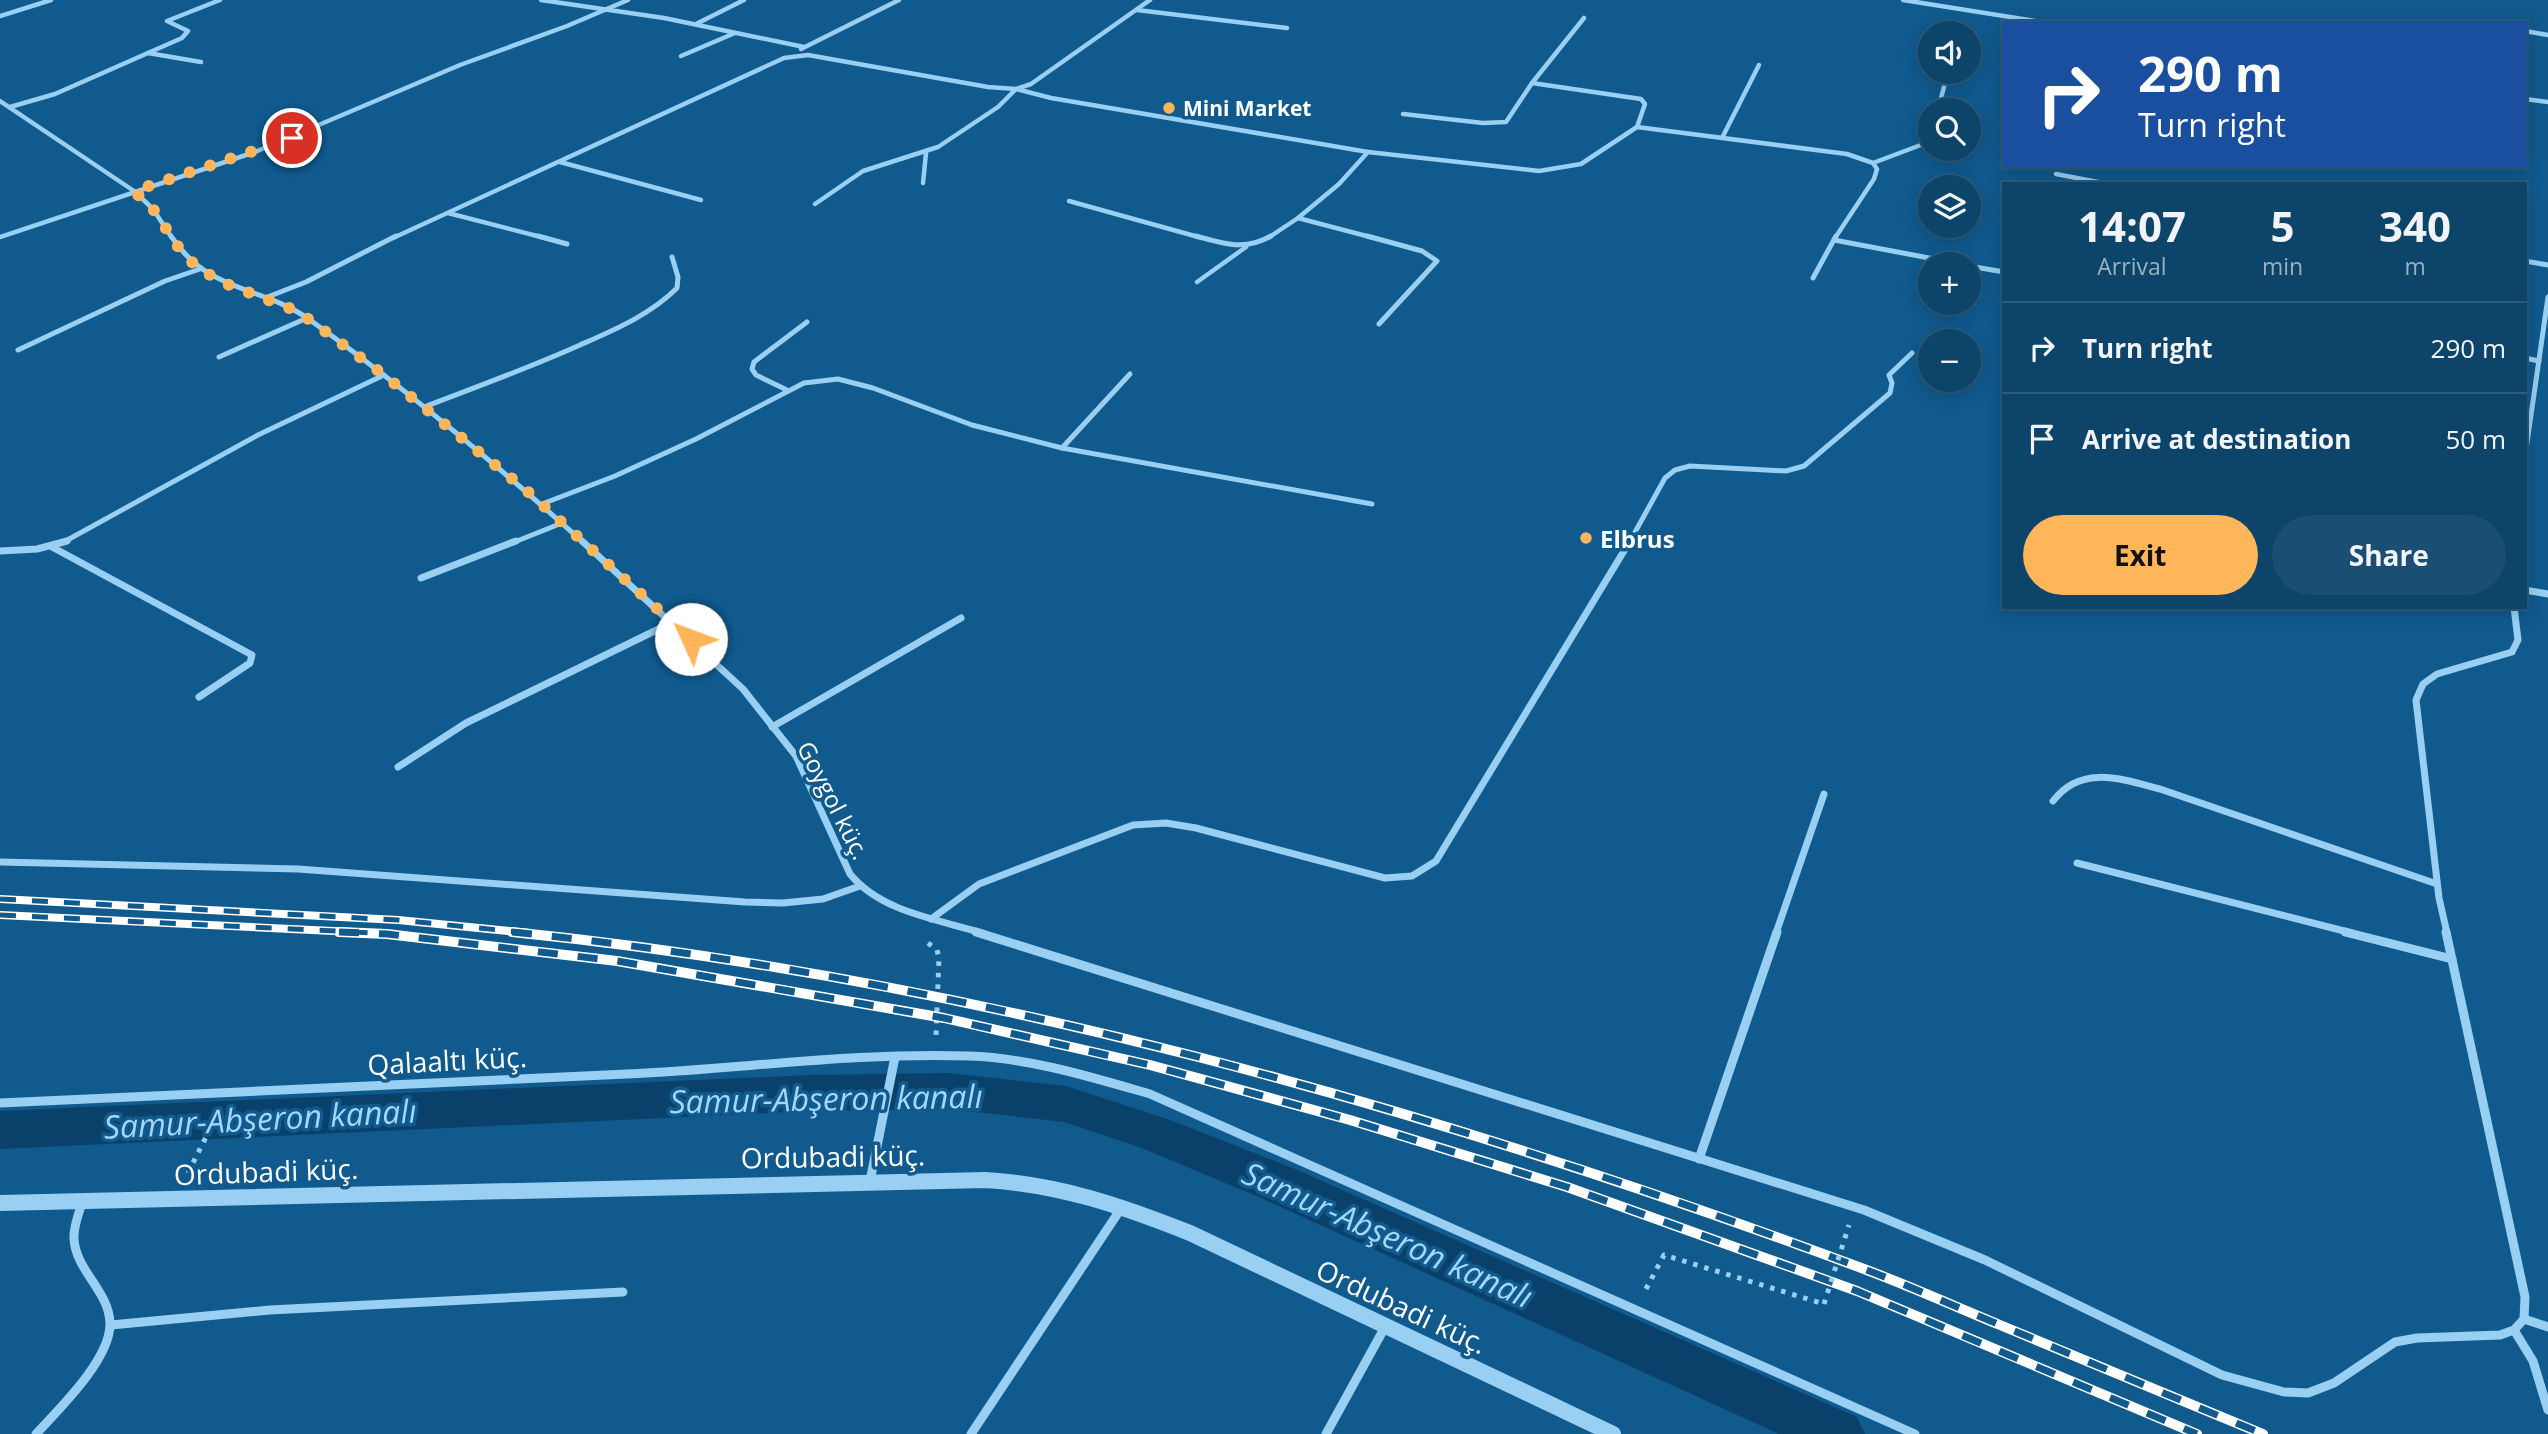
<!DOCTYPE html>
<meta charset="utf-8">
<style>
:root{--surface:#0c446a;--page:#1a4e72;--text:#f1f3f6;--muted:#9ab0c1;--line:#2c5c7e;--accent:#ffb65a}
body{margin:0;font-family:"Open Sans",sans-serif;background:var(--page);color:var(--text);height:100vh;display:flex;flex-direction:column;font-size:26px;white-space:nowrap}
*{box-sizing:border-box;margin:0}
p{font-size:23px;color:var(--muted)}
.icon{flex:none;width:38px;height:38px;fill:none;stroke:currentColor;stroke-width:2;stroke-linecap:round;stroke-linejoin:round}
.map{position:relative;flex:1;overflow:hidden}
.drawer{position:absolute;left:2002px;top:182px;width:525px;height:427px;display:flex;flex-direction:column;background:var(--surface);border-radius:0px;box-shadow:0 4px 18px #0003,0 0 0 2px var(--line)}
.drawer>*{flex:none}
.top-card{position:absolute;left:2002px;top:21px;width:525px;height:147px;border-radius:0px;box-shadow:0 4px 18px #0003,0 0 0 2px var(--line);background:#1a4fa0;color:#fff;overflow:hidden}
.buttons{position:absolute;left:1918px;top:21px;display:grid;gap:14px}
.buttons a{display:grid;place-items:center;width:63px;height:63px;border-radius:50%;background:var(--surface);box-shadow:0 4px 18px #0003,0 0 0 2px var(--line);font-size:35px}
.pin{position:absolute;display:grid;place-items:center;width:60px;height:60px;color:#fff;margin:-30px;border:4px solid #fff;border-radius:50%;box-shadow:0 2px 7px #0007}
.me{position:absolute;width:77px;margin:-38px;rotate:313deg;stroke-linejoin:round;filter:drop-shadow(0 0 5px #0008)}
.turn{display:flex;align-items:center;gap:24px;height:147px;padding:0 21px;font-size:32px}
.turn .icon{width:91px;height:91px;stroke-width:2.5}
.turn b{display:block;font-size:49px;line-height:60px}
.eta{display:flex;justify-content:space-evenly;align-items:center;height:119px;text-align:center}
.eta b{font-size:42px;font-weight:700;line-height:49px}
.primary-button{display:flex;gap:14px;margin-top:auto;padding:14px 21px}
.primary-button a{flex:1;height:80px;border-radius:42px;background:var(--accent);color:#111;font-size:28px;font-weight:700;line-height:80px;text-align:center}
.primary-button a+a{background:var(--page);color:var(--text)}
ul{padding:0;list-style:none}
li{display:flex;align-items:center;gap:21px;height:91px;padding:0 21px;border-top:2px solid var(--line)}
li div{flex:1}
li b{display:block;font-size:26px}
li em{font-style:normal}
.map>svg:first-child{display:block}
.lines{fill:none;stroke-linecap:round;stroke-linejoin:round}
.canal{fill:#09416a;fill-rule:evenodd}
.path{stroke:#98cff3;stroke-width:5;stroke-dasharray:4.5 7;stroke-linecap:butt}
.service{stroke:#98cff3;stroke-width:4.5}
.minor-far3{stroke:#98cff3;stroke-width:4.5}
.minor-far2{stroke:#98cff3;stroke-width:5}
.minor-far1{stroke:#98cff3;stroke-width:7}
.minor{stroke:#98cff3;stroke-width:9}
.tertiary{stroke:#98cff3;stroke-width:16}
.rail-far1-casing{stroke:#fff;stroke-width:8}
.rail-casing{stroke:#fff;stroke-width:10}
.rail-far1{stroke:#105a8e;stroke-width:5;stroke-dasharray:16;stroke-linecap:butt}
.rail{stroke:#105a8e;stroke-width:7;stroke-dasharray:20;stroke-linecap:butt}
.path-bridge{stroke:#98cff3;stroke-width:5;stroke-dasharray:4.5 7;stroke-linecap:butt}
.route{stroke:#ffb65a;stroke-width:12;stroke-dasharray:0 21.6}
.poi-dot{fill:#ffb65a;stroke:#105a8e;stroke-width:2.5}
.labels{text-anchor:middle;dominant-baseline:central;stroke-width:7;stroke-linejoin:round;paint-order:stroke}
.far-poi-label{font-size:21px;font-weight:bold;fill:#fff;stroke:#105a8e;text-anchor:start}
.poi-label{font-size:24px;font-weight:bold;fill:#fff;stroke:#105a8e;text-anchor:start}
.street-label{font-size:24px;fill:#fff;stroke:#105a8e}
.near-street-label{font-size:28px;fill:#fff;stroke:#105a8e}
.near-water-label{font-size:32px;font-style:italic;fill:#a4d8fa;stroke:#105a8e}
</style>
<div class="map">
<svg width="2548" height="1434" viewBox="0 0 2548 1434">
<rect width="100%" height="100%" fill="#105a8e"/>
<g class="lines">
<polygon class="canal" points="949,1073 1066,1086 1173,1121 1295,1169 1857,1417 1865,1434 1779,1434 1259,1197 1139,1147 1064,1122 949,1109 810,1111 0,1149 0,1111 810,1075"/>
<g class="path">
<polyline points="928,943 937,950 939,958 936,1035"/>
<polyline points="188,1173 217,1115"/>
<polyline points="1646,1289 1664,1255 1824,1304"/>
</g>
<polyline class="service" points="1197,282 1246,247"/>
<g class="minor-far3">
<polyline points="541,0 664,18 804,47"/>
<polyline points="1903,0 2048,23"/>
<polyline points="1137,10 1287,28"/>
<polyline points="0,16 51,0"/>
<polyline points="696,24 744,0"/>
<polyline points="2525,31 2548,35"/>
<polyline points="801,49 899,0"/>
<polyline points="148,53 201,62"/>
<polyline points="681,56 735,33"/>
<polyline points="1532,83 1641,99 1645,104 1637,127"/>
<polyline points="2525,99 2548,102"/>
<polyline points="0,101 134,191 153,209 172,238"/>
<polyline points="10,107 55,94 182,38 188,31 167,21 220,0"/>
<polyline points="1938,110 1947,75"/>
<polyline points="1403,114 1483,123 1506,122 1532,83 1584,18"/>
<polyline points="1722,138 1759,65"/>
<polyline points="1368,152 1339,184 1298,218 1374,238"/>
<polyline points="560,162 701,200"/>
<polyline points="1873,163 1926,143 1930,137"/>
<polyline points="2056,174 2108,184"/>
<polyline points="923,183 926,153"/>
<polyline points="1069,201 1202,238"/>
<polyline points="815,204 863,171 938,147 998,107 1016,89 1051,98 1368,152 1539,171 1581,164 1637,127 1847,154 1873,163 1877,169 1874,179 1835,238"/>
<polyline points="448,213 545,238"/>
<polyline points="0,237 255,152 460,65 567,26 628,0"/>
<polyline points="393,238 784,58 808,55 988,87 1016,89 1031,84 1150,0"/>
<polyline points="1268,238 1298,218"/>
</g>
<g class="minor-far2">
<path d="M171 236C209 294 261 285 310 320 406 389 496 464 584 543"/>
<polyline points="538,236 567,244"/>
<path d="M1196 236C1223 244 1246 251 1271 236"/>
<polyline points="1367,236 1422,251 1437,261 1379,324"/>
<polyline points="1834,240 1961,264"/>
<polyline points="2525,261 2548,265"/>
<polyline points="1969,266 2004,272"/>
<polyline points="1813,278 1836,236"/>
<polyline points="265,298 306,282 396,236"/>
<polyline points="18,350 165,281 200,269"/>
<polyline points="219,357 307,318"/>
<polyline points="2525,358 2539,361"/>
<polyline points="787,390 756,375 752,369 754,362 807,322"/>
<path d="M424 407C476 387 529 368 580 345 614 330 650 315 677 288L678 277 672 257"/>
<polyline points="1062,448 1130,374"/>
<polyline points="2525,457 2548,297"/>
<polyline points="542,504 615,476 696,439 804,383 838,379 873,388 972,425 1062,448 1372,504"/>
<polyline points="62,543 258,435 384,375"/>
<polyline points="512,543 562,523"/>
<polyline points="1629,543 1665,478 1675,470 1690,466 1786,471 1804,466 1890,393 1892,383 1889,375 1912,353"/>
</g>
<g class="minor-far1">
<path d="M582 541 743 689 796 756 850 874C881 912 937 919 982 933"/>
<polyline points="52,547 252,655 250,663 199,697"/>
<polyline points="0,551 37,549 67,541"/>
<polyline points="421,578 516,541"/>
<polyline points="2525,590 2548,594"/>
<polyline points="772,727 961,618"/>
<polyline points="398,767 466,723 673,622"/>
<path d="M2053 801C2081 764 2122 779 2160 789L2437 884"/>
<polyline points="0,862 298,869 745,902 783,903 823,899 860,886"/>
<polyline points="2077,863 2352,933"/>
<polyline points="931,919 979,884 1133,825 1166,823 1196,828 1385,878 1412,876 1436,861 1630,541"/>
<polyline points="1776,933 1824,794"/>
<polyline points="2447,933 2439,898 2416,700 2423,684 2437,674 2512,652 2518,640 2514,607"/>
</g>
<g class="minor">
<polyline points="976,932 1864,1210 1985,1260 2222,1375 2284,1392 2308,1393 2334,1383 2395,1342 2417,1338 2500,1335 2514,1330 2524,1319 2525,1297 2446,932"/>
<polyline points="2345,932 2452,959"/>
<path d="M0 1103C209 1093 418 1084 627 1074 740 1069 855 1052 969 1056 1030 1058 1091 1077 1150 1094L1915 1434"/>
<polyline points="1699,1159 1777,932"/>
<polyline points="870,1181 895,1057"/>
<polyline points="2524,1319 2548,1327"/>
<polyline points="111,1325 270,1310 623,1292"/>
<polyline points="2514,1330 2533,1361 2548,1410"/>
<path d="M36 1434C59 1409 111 1359 110 1323 109 1291 76 1271 74 1239 73 1227 79 1214 82 1202"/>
<polyline points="971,1434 1122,1207"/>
<polyline points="1326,1434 1385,1327"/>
</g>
<path class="tertiary" d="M0 1203 985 1180C1058 1184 1122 1206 1190 1233L1613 1434"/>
<g class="rail-far1-casing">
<g id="rail-far1">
<polyline points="0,899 398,920 529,933"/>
<polyline points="0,915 375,933"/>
</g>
</g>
<g class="rail-casing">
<g id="rail">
<polyline points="339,932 387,934 617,961 944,1018 1150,1065 1350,1120 1567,1187 1857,1291 2197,1434"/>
<path d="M512 932C976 979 1427 1106 1864 1269 1910 1286 1954 1306 2000 1325 2087 1361 2175 1398 2263 1434"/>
</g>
</g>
<use href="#rail-far1" class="rail-far1"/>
<use href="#rail" class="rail"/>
<polyline class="path-bridge" points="1824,1304 1849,1225"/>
</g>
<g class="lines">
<polyline class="route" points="292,138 134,191 153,209 183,254 200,269 224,283 289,308 307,318 384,375 526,490 691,639"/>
</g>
<g class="poi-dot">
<circle cx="1169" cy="108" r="7"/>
<circle cx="1586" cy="538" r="7"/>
</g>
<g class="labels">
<g class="far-poi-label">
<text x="1183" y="108">Mini Market</text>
</g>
<g class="poi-label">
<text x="1600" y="538">Elbrus</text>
</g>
<g class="street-label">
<text transform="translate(834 800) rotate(63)">Goygol küç.</text>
</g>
<g class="near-street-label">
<text transform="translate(447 1060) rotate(-3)">Qalaaltı küç.</text>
<text transform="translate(833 1156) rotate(-1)">Ordubadi küç.</text>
<text transform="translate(266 1171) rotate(-2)">Ordubadi küç.</text>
<text transform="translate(1402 1306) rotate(25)">Ordubadi küç.</text>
</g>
<g class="near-water-label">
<text transform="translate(826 1098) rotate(-1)">Samur-Abşeron kanalı</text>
<text transform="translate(260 1118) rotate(-3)">Samur-Abşeron kanalı</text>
<text transform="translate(1388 1234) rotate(24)">Samur-Abşeron kanalı</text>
</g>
</g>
</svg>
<div class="buttons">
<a><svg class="icon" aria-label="sound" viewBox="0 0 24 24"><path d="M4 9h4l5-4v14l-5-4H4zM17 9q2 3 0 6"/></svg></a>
<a><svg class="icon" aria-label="search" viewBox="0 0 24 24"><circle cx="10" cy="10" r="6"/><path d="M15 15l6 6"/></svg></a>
<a><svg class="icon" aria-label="layers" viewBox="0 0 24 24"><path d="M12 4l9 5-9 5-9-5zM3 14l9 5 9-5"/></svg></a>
<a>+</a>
<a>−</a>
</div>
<div class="pin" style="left:292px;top:138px;background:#d93025"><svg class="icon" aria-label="arrive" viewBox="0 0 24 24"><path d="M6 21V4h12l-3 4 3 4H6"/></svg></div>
<svg class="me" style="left:691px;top:639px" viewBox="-20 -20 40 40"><circle r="19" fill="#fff"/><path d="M0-13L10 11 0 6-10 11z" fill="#ffb65a"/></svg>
<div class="top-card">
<div class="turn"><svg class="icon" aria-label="right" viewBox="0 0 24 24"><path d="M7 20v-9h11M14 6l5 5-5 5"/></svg><div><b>290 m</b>Turn right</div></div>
</div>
<section class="drawer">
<div class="eta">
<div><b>14:07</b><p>Arrival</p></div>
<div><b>5</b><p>min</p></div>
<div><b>340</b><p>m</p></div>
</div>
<ul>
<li><svg class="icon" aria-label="right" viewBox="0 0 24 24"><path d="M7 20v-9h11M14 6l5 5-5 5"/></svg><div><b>Turn right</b></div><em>290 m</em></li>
<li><svg class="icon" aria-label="arrive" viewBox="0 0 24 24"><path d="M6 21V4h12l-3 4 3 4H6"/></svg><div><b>Arrive at destination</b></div><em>50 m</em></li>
</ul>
<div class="primary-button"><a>Exit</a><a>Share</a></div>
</section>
</div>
